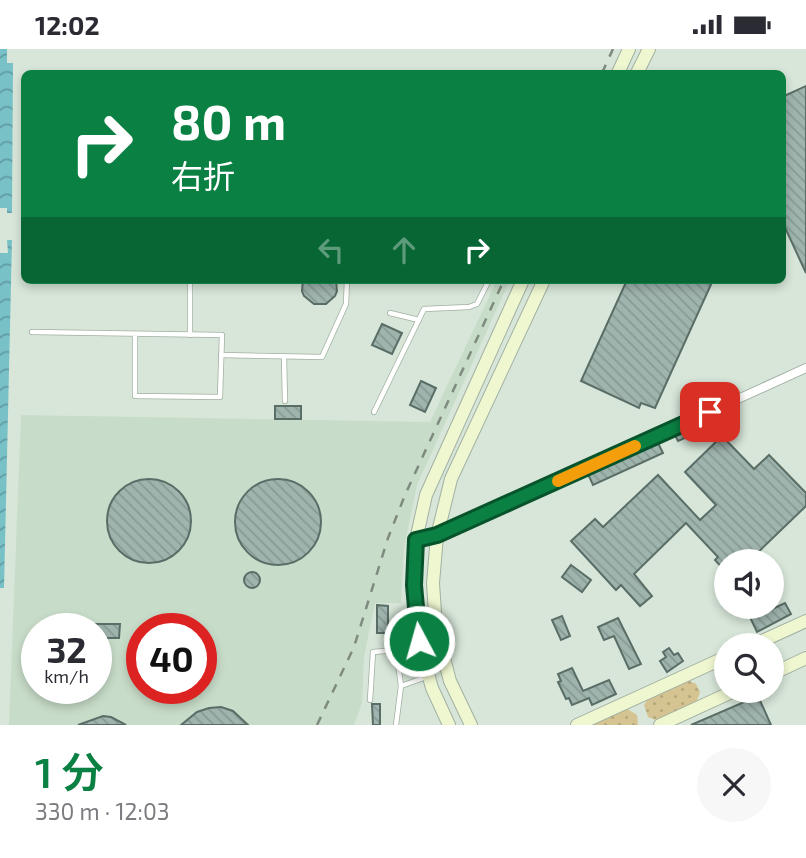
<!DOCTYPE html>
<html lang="ja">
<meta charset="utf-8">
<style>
:root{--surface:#fff;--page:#f7f7f7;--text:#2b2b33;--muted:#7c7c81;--accent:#0b8043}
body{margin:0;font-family:"Exo 2","Noto Sans JP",sans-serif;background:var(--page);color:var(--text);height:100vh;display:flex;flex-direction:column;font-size:26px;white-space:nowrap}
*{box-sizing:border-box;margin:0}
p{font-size:23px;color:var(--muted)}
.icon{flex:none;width:38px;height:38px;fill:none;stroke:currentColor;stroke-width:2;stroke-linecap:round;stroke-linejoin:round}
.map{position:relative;height:676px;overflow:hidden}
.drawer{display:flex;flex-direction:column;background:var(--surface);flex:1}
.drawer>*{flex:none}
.top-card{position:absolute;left:21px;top:21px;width:765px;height:214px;border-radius:10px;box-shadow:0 4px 10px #0003;background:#0b8043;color:#fff;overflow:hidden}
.fabs{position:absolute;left:714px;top:500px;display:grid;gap:14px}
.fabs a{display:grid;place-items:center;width:70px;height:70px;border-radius:50%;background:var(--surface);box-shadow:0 4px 10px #0003;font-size:35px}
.speed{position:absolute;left:21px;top:564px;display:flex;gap:14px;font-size:35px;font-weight:700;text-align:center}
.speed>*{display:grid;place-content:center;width:91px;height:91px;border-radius:50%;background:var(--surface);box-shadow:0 4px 10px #0003;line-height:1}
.speed small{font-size:18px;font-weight:400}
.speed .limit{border:10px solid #d22;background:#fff;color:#111}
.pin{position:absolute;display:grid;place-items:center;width:60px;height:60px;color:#fff;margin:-30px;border-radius:14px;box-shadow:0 4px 10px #0006}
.me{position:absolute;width:77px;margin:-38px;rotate:354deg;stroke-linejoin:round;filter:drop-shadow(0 0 5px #0008)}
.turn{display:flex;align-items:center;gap:24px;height:147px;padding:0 35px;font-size:32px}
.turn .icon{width:91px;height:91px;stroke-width:2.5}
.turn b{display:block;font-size:49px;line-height:60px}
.lanes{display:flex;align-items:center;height:66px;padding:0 35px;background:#0003;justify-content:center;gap:35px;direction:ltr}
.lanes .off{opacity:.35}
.round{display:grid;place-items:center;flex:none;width:74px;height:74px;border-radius:37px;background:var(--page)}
.overview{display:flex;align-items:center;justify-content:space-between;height:119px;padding:0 35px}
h1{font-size:42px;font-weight:600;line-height:52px;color:var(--accent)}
.status{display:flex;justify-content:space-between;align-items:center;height:49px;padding:0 35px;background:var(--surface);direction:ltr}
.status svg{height:19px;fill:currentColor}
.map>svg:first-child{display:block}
.built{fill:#c8ddc9;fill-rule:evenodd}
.grass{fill:url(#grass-dots)}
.water{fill:url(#water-waves)}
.building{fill:url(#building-back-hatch);stroke:#5a6e68;stroke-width:2}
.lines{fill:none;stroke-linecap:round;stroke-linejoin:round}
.lane-casing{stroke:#a1b0a2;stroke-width:6}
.street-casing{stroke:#a1b0a2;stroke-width:10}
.secondary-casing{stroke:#a1b0a2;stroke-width:14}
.lane{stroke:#fff;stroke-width:4.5}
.street{stroke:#fff;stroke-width:8}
.secondary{stroke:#eff7d1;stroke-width:12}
.rail{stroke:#7f8a80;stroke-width:2.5;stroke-dasharray:9 9;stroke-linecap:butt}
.route-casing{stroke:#07532c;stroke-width:18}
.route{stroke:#0b8043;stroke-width:12}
.slow{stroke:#f59e0b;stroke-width:12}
</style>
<div class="status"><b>12:02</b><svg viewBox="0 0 49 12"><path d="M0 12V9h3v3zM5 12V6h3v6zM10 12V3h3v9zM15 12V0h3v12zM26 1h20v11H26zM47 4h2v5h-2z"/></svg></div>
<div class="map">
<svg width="806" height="676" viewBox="0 0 806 676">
<defs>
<pattern id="grass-dots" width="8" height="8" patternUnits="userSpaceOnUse" patternTransform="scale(1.75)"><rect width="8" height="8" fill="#d5c491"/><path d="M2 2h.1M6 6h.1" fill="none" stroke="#b6a87d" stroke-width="1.8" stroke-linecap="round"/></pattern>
<pattern id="water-waves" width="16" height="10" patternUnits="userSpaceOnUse" patternTransform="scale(1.75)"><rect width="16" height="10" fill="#77c1c7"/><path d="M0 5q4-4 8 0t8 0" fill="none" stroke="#619ca1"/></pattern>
<pattern id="building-back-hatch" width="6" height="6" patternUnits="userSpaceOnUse" patternTransform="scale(1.75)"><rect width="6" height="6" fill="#9fb4ad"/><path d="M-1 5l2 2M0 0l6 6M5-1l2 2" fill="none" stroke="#889a94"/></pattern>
</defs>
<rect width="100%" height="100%" fill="#d7e6d8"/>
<path class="built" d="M497 231H510L417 436 404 499 401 554H375L364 608 362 654 354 676H9L21 366 430 373ZM37 579H96V639H37ZM142 579H201V639H142Z"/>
<g class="grass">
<polygon points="688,631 696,635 700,643 696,655 659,672 648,668 644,656 649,648"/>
<polygon points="626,659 637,666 638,676 585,676"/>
</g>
<g class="water">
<polygon points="0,0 7,0 7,14 13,14 12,164 7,164 7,159 0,159"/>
<polygon points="7,191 12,191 4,539 0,539 0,204 8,204"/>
</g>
<g class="building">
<polygon points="806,37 806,224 782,172 782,48"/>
<polygon points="303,231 336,231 337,242 335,247 326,255 314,255 304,247 302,242"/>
<polygon points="627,231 713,231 655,359 641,354 639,359 581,332"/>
<polygon points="382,275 402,284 392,305 372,296"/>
<polygon points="421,332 436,339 425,363 410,356"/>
<rect x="275" y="357" width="26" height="13"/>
<polygon points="717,367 720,374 678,392 675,386"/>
<polygon points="722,387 754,420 769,406 806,444 806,457 748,513 726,513 726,523 715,511 718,508 686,474 634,525 652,547 640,557 621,536 616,541 571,492 595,470 603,478 658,426 700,471 716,456 685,423"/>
<polygon points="658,394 663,404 593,436 588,425"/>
<circle cx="278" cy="473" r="43"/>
<circle cx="149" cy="472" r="42"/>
<polygon points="571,516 591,531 582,543 562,528"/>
<circle cx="252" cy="531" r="8"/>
<polygon points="785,554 791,565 757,583 748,564 760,558 767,558 768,562"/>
<polygon points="377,556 388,557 388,584 377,584"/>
<polygon points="562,567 570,587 561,591 552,571"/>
<polygon points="618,569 641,615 629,620 614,587 604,591 598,578"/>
<polygon points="96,575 120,575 119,589 96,589"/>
<polygon points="669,599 674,606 678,604 683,612 667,623 660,612 666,608 663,603"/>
<polygon points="572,619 583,642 609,631 616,645 592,656 589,649 572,656 569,649 566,650 558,633 561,632 558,625"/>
<polygon points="758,647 771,676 691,676"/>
<polygon points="372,655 380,655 380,676 373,676"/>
<polygon points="221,658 233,662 248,676 181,676 197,663 209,659"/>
<polygon points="103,667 111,668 126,676 78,676"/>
</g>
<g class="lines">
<g class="lane-casing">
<g id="lane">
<polyline points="390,264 419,271"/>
<polyline points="32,283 222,286 220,348 135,347 135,285"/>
<polyline points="190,286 190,231"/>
<polyline points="221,306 322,308 346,255 347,231"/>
<polyline points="284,308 285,352"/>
<polyline points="374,363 424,260 469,258 477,255 489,231"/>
<polyline points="393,576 401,637"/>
<polyline points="370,651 373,603 397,601"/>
<polyline points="396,676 401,637 426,628"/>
</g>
</g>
<g class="street-casing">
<polyline id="street" points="416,491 437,487 806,319"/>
</g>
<g class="secondary-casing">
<g id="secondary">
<polyline points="618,24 629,0"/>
<polyline points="637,24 649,0"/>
<polyline points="751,597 806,572"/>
<polyline points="772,625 806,609"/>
<polyline points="449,676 432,639 419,592 414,536 416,491 426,446 523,231"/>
<polyline points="471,676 450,632 436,579 433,534 437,487 451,430 544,231"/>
<polyline points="577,676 726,608"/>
<polyline points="660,676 734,642"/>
</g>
</g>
<use href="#lane" class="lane"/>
<use href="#street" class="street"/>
<use href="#secondary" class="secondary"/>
<g class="rail">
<polyline points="602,24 613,0"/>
<polyline points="317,676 354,598 388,489 405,446 504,231"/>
</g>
</g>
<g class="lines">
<g class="route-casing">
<polyline id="route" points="419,592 414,536 416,491 437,486 710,363"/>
</g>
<use href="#route" class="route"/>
<polyline class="slow" points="558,432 635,397"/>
</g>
</svg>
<div class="fabs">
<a><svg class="icon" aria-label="sound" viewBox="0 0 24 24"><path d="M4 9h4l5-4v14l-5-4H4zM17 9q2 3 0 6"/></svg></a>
<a><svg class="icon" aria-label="search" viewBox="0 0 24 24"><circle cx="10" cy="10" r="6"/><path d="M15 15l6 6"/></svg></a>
</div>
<div class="speed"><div>32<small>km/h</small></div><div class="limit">40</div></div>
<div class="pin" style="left:710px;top:363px;background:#d93025"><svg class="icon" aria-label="arrive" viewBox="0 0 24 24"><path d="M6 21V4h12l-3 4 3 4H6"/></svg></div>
<svg class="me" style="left:419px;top:592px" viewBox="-20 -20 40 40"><circle r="17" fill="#0b8043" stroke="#fff" stroke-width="3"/><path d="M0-11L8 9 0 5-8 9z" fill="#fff"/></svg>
<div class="top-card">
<div class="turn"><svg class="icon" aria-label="right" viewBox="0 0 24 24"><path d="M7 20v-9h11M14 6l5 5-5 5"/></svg><div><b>80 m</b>右折</div></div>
<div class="lanes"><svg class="icon off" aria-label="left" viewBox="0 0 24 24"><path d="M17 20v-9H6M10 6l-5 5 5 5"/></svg><svg class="icon off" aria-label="ahead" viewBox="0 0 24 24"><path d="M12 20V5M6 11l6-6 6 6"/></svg><svg class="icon" aria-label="right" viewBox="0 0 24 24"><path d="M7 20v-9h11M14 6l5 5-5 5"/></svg></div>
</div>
</div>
<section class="drawer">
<div class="overview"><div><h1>1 分</h1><p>330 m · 12:03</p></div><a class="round"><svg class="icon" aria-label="close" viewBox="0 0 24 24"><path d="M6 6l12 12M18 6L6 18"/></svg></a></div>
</section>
